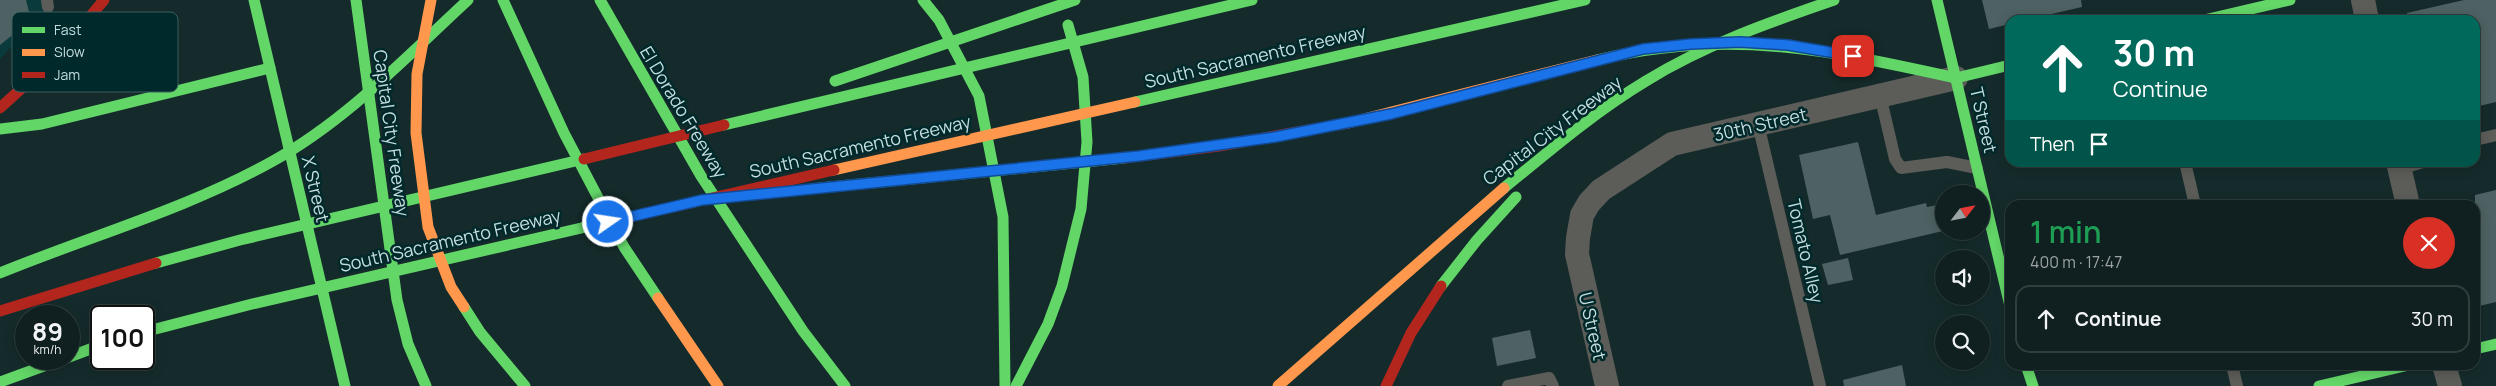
<!DOCTYPE html>
<meta charset="utf-8">
<style>
:root{--surface:#102020;--page:#1e2d2d;--text:#f1f3f6;--muted:#9ca3a5;--line:#303e3e}
body{margin:0;font-family:Manrope,sans-serif;background:var(--page);color:var(--text);height:100vh;display:flex;flex-direction:column;font-size:19px;white-space:nowrap}
*{box-sizing:border-box;margin:0}
p{font-size:16px;color:var(--muted)}
.icon{flex:none;width:28px;height:28px;fill:none;stroke:currentColor;stroke-width:2;stroke-linecap:round;stroke-linejoin:round}
.map{position:relative;flex:1;overflow:hidden}
.side{position:absolute;left:2005px;top:200px;width:475px;height:170px;display:flex;flex-direction:column;background:var(--surface);border-radius:15px;box-shadow:0 2px 12px #0003,0 0 0 1px var(--line)}
.side>*{flex:none}
.top-card{position:absolute;left:2005px;top:15px;width:475px;height:152px;border-radius:15px;box-shadow:0 2px 12px #0003,0 0 0 1px var(--line);background:#00695c;color:#fff;overflow:hidden}
.needle{width:32px;rotate:58deg}
.controls{position:absolute;left:1935px;top:185px;display:grid;gap:10px}
.controls a{display:grid;place-items:center;width:55px;height:55px;border-radius:50%;background:var(--surface);box-shadow:0 2px 12px #0003,0 0 0 1px var(--line);font-size:25px}
.speed{position:absolute;left:15px;top:305px;display:flex;gap:10px;font-size:25px;font-weight:700;text-align:center}
.speed>*{display:grid;place-content:center;width:65px;height:65px;border-radius:50%;background:var(--surface);box-shadow:0 2px 12px #0003,0 0 0 1px var(--line);line-height:1}
.speed small{font-size:12px;font-weight:400}
.speed .limit{border:2px solid #111;border-radius:8px;background:#fff;color:#111}
.pin{position:absolute;display:grid;place-items:center;width:42px;height:42px;color:#fff;margin:-21px;border-radius:10px;box-shadow:0 2px 8px #0006}
.me{position:absolute;width:55px;margin:-28px;rotate:77deg;stroke-linejoin:round;filter:drop-shadow(0 0 4px #0008)}
.turn{display:flex;align-items:center;gap:18px;height:105px;padding:0 25px;font-size:22px}
.turn .icon{width:65px;height:65px;stroke-width:2.5}
.turn b{display:block;font-size:35px;line-height:42px}
.then{display:flex;align-items:center;height:48px;padding:0 25px;background:#0003;gap:10px;font-size:19px}
.round{display:grid;place-items:center;flex:none;width:52px;height:52px;border-radius:26px;background:var(--page)}
.headline{display:flex;align-items:center;justify-content:space-between;height:85px;padding:0 25px}
h1{font-size:30px;font-weight:600;line-height:38px;color:#1e9e55}
ul{padding:0;list-style:none}
li{display:flex;align-items:center;gap:15px;height:68px;margin:0 10px 8px;padding:0 15px;border:2px solid var(--line);border-radius:15px}
li div{flex:1}
li b{display:block;font-size:19px}
li em{font-style:normal}
.map>svg:first-child{display:block}
.built{fill:#0a3a3b}
.building{fill:#4e6263}
.lines{fill:none;stroke-linecap:round;stroke-linejoin:round}
.lane{stroke:#5c5c58;stroke-width:12}
.street{stroke:#5c5c58;stroke-width:24}
.fast{stroke:#63d668;stroke-width:11}
.slow{stroke:#ff974d;stroke-width:11}
.jam{stroke:#b3261e;stroke-width:11}
.route-casing{stroke:#114b97;stroke-width:12}
.route{stroke:#1a73e8;stroke-width:9}
.labels{text-anchor:middle;dominant-baseline:central;stroke-width:5;stroke-linejoin:round;paint-order:stroke}
.street-label{font-size:18px;fill:#c4ddde;stroke:#00292b}
.key{fill:#00292b;stroke:#3b5f61;stroke-width:1}
.key-label{font-size:14px;fill:#c4ddde}
</style>
<div class="map">
<svg width="2496" height="386" viewBox="0 0 2496 386">
<rect width="100%" height="100%" fill="#152b2b"/>
<polygon class="built" points="0,0 42,0 44,11 0,59"/>
<g class="building">
<polygon points="0,0 26,0 31,20 0,45"/>
<polygon points="1982,0 2081,0 2082,7 2026,20 2010,20 2010,24 1989,29"/>
<polygon points="2464,0 2496,0 2496,102 2475,107 2475,20 2408,20 2407,13"/>
<polygon points="1858,142 1876,215 1926,203 1927,207 1937,205 1943,231 1840,255 1830,215 1813,219 1799,155"/>
<polygon points="2496,190 2496,302 2475,307 2475,195"/>
<polygon points="1848,258 1853,280 1828,285 1822,264"/>
<polygon points="1530,330 1536,358 1497,366 1492,338"/>
<polygon points="1902,365 1906,386 1844,386 1843,380"/>
</g>
<g class="lines">
<g class="lane">
<polyline points="47,0 48,7"/>
<polyline points="1880,95 1895,159 1901,168 1947,162 1977,168"/>
<polyline points="1758,124 1820,386"/>
<polyline points="2475,140 2496,135"/>
<polyline points="2185,162 2195,205"/>
<polyline points="2400,169 2423,162"/>
<polyline points="2232,365 2237,386"/>
<polyline points="1508,386 1549,378 1553,386"/>
</g>
<g class="street">
<polyline points="2363,0 2367,20"/>
<polyline points="2398,162 2408,205"/>
<polyline points="2444,365 2450,386"/>
<polyline points="1607,386 1577,254 1578,238 1582,215 1589,203 1601,190 1672,144 1956,78"/>
</g>
<g class="fast">
<polyline points="254,0 345,386"/>
<polyline points="356,0 397,300 408,344 426,386"/>
<polyline points="503,0 564,133 624,247 658,298"/>
<polyline points="600,0 701,176 803,331 845,386"/>
<polyline points="923,0 939,20 979,96 1003,217 1005,386"/>
<polyline points="1937,0 2010,306"/>
<polyline points="2204,20 2290,0"/>
<path d="M1597 60C1728 28 1828 50 1956 78"/>
<polyline points="1956,78 2010,65"/>
<polyline points="835,81 1075,0"/>
<polyline points="1135,102 1585,0"/>
<polyline points="724,125 1252,0"/>
<polyline points="0,129 42,124 270,68"/>
<polyline points="820,188 1124,158"/>
<path d="M1504 188C1549 151 1596 111 1646 81 1704 45 1770 22 1834 0"/>
<polyline points="156,263 240,240 584,159"/>
<path d="M0 273C90 236 187 209 273 161 347 120 406 57 468 0"/>
<polyline points="1441,286 1477,240 1516,197"/>
<polyline points="464,307 480,332 525,386"/>
<polyline points="144,332 252,304 625,218"/>
<polyline points="2475,349 2496,344"/>
<polyline points="69,357 101,345"/>
<polyline points="2026,365 2033,386"/>
<polyline points="0,382 63,359"/>
<polyline points="1016,386 1048,324 1062,286 1081,209 1087,142 1083,77 1068,25"/>
<polyline points="2319,386 2409,365"/>
</g>
<g class="slow">
<polyline points="431,0 417,74 416,133 428,227 451,287 464,307"/>
<polyline points="1348,123 1597,60"/>
<polyline points="834,170 1135,102"/>
<polyline points="658,298 718,386"/>
<polyline points="1278,386 1504,188"/>
</g>
<g class="jam">
<polyline points="0,108 55,58 104,0"/>
<polyline points="1124,158 1219,146 1348,123"/>
<polyline points="584,159 724,125"/>
<polyline points="625,218 834,170"/>
<polyline points="0,311 156,263"/>
<polyline points="1386,386 1411,333 1441,286"/>
</g>
</g>
<g class="lines">
<g class="route-casing">
<polyline id="route" points="608,222 702,200 1139,156 1275,137 1391,114 1643,49 1691,44 1740,42 1788,45 1853,56"/>
</g>
<use href="#route" class="route"/>
</g>
<g class="labels">
<g class="street-label">
<text transform="translate(1255 56) rotate(-13)">South Sacramento Freeway</text>
<text transform="translate(684 112) rotate(59)">El Dorado Freeway</text>
<text transform="translate(1984 120) rotate(77)">T Street</text>
<text transform="translate(1760 124) rotate(-13)">30th Street</text>
<text transform="translate(1552 130) rotate(-37)">Capital City Freeway</text>
<text transform="translate(392 133) rotate(82)">Capital City Freeway</text>
<text transform="translate(860 146) rotate(-13)">South Sacramento Freeway</text>
<text transform="translate(316 189) rotate(77)">X Street</text>
<text transform="translate(450 240) rotate(-13)">South Sacramento Freeway</text>
<text transform="translate(1806 251) rotate(77)">Tomato Alley</text>
<text transform="translate(1593 326) rotate(77)">U Street</text>
</g>
</g>
<rect x="12" y="12" width="166" height="80" rx="8" class="key"/>
<rect x="22" y="27" width="23" height="6" fill="#63d668"/>
<rect x="22" y="49" width="23" height="7" fill="#ff974d"/>
<rect x="22" y="72" width="23" height="6" fill="#b3261e"/>
<g class="key-label">
<text x="54" y="35">Fast</text>
<text x="54" y="57">Slow</text>
<text x="54" y="80">Jam</text>
</g>
</svg>
<div class="controls">
<a><svg class="needle" viewBox="-14 -14 28 28"><path d="M0-13l5 13h-10z" fill="#e53935"/><path d="M0 13l5-13h-10z" fill="#9ca3a5"/></svg></a>
<a><svg class="icon" aria-label="sound" viewBox="0 0 24 24"><path d="M4 9h4l5-4v14l-5-4H4zM17 9q2 3 0 6"/></svg></a>
<a><svg class="icon" aria-label="search" viewBox="0 0 24 24"><circle cx="10" cy="10" r="6"/><path d="M15 15l6 6"/></svg></a>
</div>
<div class="speed"><div>89<small>km/h</small></div><div class="limit">100</div></div>
<div class="pin" style="left:1853px;top:56px;background:#d93025"><svg class="icon" aria-label="arrive" viewBox="0 0 24 24"><path d="M6 21V4h12l-3 4 3 4H6"/></svg></div>
<svg class="me" style="left:608px;top:222px" viewBox="-20 -20 40 40"><circle r="17" fill="#1a73e8" stroke="#fff" stroke-width="3"/><path d="M0-11L8 9 0 5-8 9z" fill="#fff"/></svg>
<div class="top-card">
<div class="turn"><svg class="icon" aria-label="ahead" viewBox="0 0 24 24"><path d="M12 20V5M6 11l6-6 6 6"/></svg><div><b>30 m</b>Continue</div></div>
<div class="then">Then<svg class="icon" aria-label="arrive" viewBox="0 0 24 24"><path d="M6 21V4h12l-3 4 3 4H6"/></svg></div>
</div>
<section class="side">
<div class="headline"><div><h1>1 min</h1><p>400 m · 17:47</p></div><a class="round" style="background:#d93025;color:#fff"><svg class="icon" aria-label="close" viewBox="0 0 24 24"><path d="M6 6l12 12M18 6L6 18"/></svg></a></div>
<ul>
<li><svg class="icon" aria-label="ahead" viewBox="0 0 24 24"><path d="M12 20V5M6 11l6-6 6 6"/></svg><div><b>Continue</b></div><em>30 m</em></li>
</ul>
</section>
</div>
